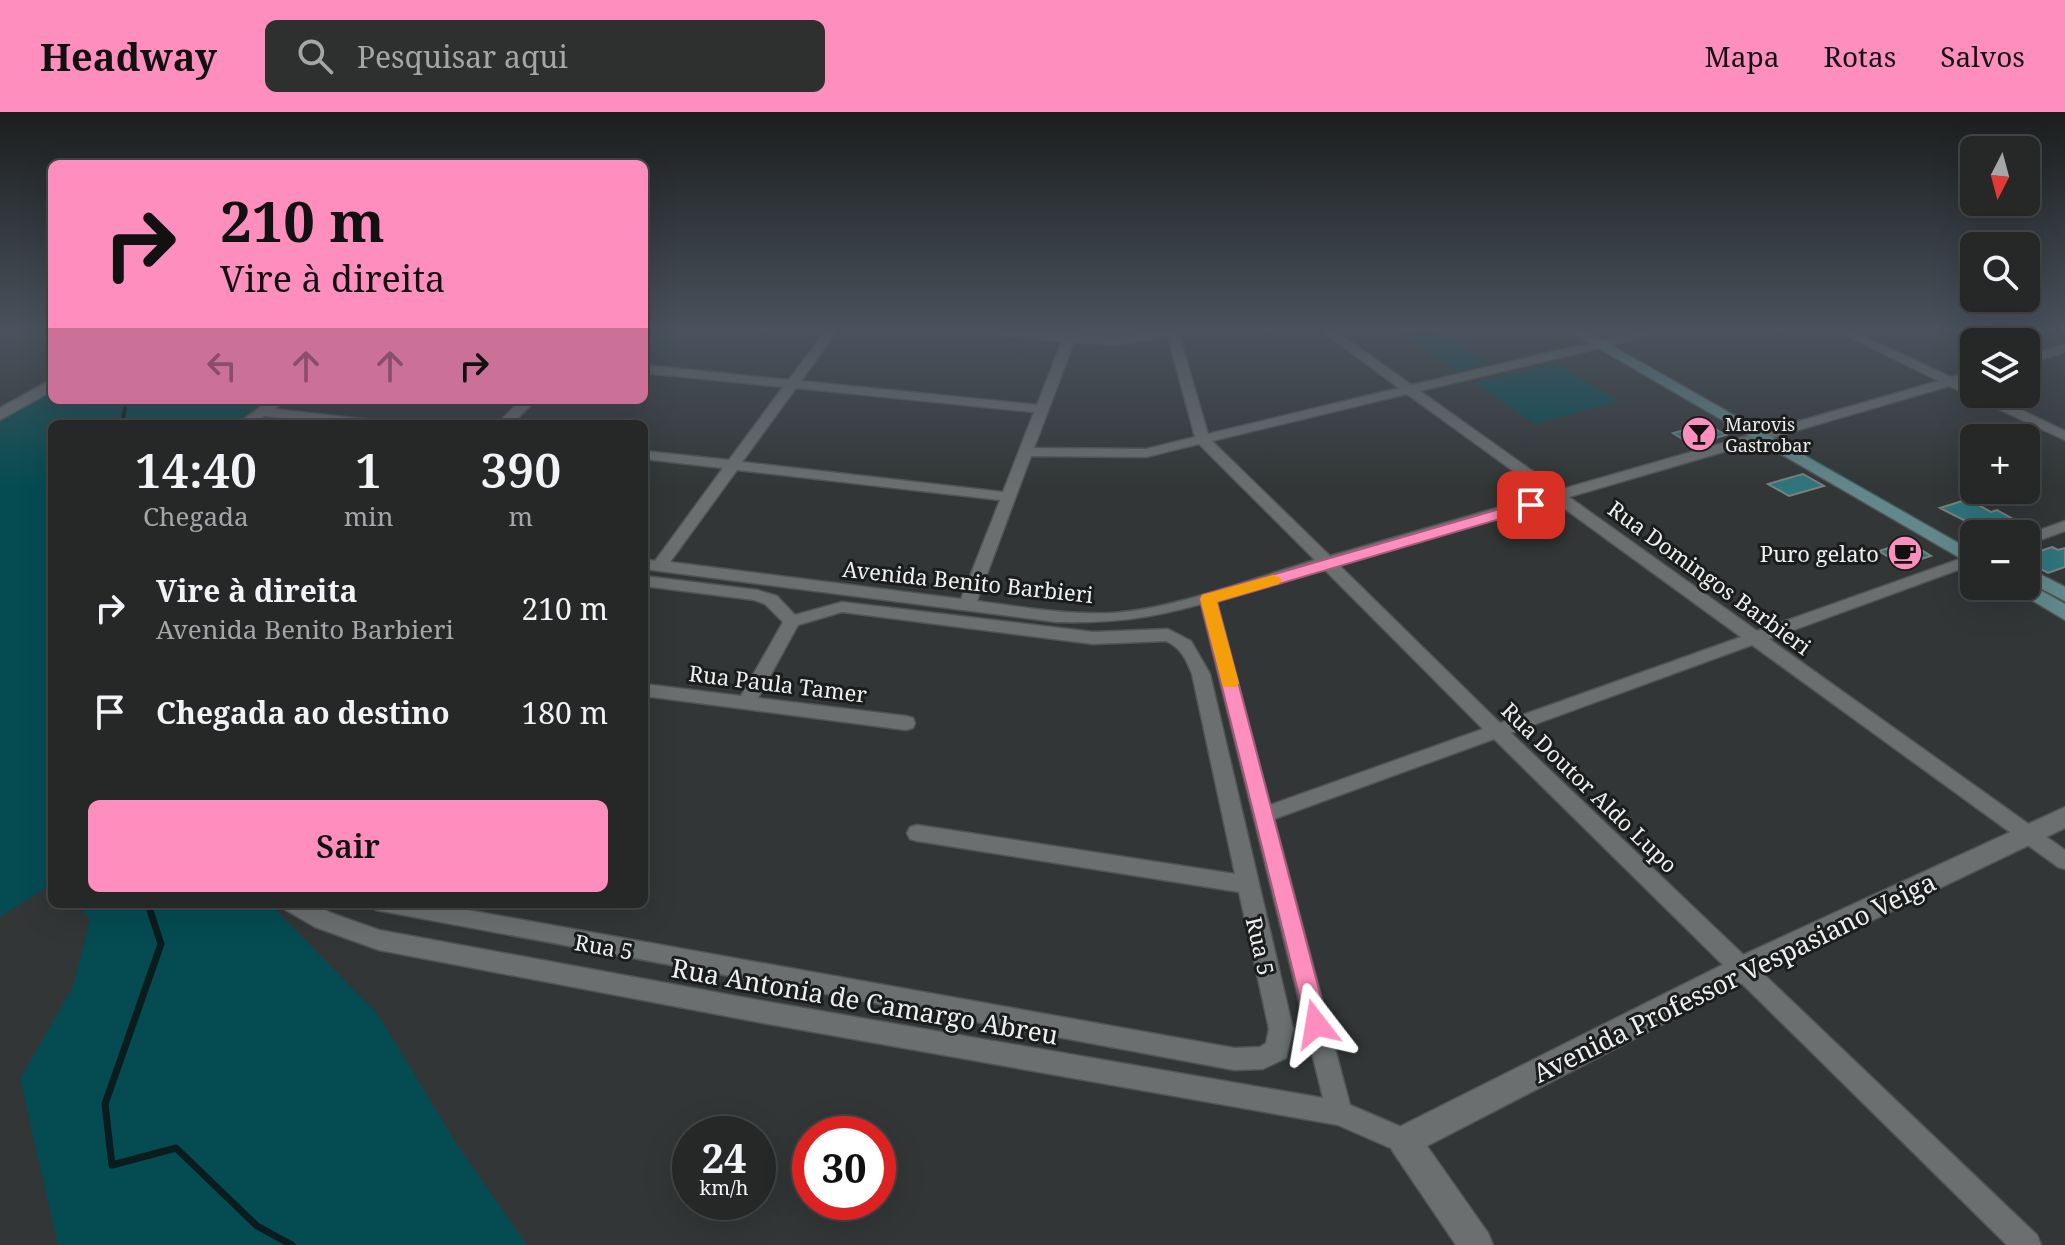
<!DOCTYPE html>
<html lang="pt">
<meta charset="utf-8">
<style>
:root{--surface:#262828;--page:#2e3030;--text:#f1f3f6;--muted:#a4a6a8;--line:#424445;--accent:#fe8ebe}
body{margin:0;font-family:"Noto Serif",serif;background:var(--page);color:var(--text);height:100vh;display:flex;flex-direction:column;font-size:30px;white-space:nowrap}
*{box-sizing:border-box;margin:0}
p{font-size:26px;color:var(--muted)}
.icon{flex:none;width:44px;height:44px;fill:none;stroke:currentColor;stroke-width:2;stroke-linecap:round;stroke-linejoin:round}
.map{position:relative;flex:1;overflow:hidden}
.details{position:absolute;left:48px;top:308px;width:600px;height:488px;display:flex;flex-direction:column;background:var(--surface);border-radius:12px;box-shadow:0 8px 32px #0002,0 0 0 2px var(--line)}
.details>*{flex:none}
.banner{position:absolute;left:48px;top:48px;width:600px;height:244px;border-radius:12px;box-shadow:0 8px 32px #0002,0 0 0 2px var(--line);background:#fe8ebe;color:#111;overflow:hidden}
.needle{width:52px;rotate:186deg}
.buttons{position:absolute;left:1960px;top:24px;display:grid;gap:16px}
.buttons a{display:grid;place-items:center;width:80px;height:80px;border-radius:12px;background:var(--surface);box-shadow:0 8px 32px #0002,0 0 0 2px var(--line);font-size:40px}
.speed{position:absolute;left:672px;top:1004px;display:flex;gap:16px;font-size:40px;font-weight:700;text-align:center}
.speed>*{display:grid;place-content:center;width:104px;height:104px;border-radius:50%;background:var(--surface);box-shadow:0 8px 32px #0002,0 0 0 2px var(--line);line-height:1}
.speed small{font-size:20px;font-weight:400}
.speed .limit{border:12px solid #d22;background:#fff;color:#111}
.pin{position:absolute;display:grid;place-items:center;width:68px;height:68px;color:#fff;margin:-34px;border-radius:16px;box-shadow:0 4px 12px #0006}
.me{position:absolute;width:88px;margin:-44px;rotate:346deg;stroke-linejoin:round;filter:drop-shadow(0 0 6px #0008)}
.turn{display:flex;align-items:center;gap:28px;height:168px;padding:0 40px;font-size:36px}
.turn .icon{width:104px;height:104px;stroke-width:2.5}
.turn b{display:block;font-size:56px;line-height:68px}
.lanes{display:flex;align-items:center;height:76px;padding:0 40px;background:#0003;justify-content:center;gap:40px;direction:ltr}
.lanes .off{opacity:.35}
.eta{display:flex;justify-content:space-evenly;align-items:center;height:136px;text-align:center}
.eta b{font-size:48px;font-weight:600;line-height:56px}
.cta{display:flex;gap:16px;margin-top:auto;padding:16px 40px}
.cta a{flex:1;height:92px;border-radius:12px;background:var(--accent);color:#111;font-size:32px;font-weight:600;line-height:92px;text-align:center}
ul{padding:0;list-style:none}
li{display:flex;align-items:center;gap:24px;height:104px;padding:0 40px}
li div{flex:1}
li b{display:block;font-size:30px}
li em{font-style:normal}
header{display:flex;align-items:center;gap:48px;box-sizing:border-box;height:112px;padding:0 40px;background:var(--accent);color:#111}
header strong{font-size:38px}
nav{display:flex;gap:44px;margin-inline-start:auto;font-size:28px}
.search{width:560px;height:72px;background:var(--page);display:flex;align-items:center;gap:20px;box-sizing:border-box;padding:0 28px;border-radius:12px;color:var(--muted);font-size:30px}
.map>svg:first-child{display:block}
.green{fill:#044c52}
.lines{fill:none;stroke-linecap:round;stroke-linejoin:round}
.stream-far1{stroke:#0b1c1e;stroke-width:4}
.stream{stroke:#0b1c1e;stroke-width:7}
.building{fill:#2f757c;stroke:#7b8080;stroke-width:2}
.minor-casing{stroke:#505455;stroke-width:3}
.tertiary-casing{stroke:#505455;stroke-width:3}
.secondary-casing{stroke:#505455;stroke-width:3}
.minor{fill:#6b6f70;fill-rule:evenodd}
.tertiary{fill:#6b6f70;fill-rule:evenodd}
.secondary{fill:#61888c;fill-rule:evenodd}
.route{fill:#fe8ebe;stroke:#a55c7c;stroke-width:2}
.slow{fill:#f59e0b}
.labels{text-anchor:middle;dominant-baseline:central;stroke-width:6;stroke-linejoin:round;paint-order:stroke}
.far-poi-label{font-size:18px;fill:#edeff0;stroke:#1b1d1d;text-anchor:start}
.poi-label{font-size:22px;fill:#edeff0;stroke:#1b1d1d;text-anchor:end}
.street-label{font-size:22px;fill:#edeff0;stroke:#1b1d1d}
.near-street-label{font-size:26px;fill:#edeff0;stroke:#1b1d1d}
</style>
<header>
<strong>Headway</strong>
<div class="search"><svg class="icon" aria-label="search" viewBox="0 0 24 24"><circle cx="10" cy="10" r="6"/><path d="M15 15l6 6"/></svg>Pesquisar aqui</div>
<nav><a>Mapa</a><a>Rotas</a><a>Salvos</a></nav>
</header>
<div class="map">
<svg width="2065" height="1133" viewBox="0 0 2065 1133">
<rect width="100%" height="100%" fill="#323636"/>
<g class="green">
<polygon points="1420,219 1438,219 1488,251 1456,259 1403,222"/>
<polygon points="1556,252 1619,289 1535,312 1475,271"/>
<polygon points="52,280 52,288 266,288 233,312 52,312 52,772 0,805 0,310"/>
<polygon points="1780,330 1788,331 1964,433 1961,434"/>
<polygon points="78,792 270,792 377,901 460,1037 527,1133 58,1133 20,967 73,874 90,808"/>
</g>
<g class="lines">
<polyline class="stream-far1" points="122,312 125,296"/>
<polyline class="stream" points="148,792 161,832 105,992 112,1053 176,1036 257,1114 292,1133"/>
</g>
<g class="building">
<polygon points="1706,312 1726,323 1692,333 1673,321"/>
<polygon points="1803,362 1824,374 1789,384 1768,372"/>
<polygon points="1968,387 1991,400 1997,398 2013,407 2008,408 2016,413 1989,421 1940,396"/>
<polygon points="1901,432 1909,436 1915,434 1931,444 1902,453 1879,439"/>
<polygon points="2052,435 2058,438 2065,436 2065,455 2048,461 2026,449 2026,444"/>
</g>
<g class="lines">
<g class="minor-casing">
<g id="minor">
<path d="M825 219H837L801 269 1037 293 1062 229 985 223 979 219 1065 222 1066 219H1078L1077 222 1115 225 1159 219H1187L1179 223 1208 322 1399 276 1322 219H1335L1412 273 1641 219H1661L1659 222 1420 279 1559 378 1939 269 1837 219H1852L1951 265 1974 259V267L1962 270 1974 276V282H1988L2065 319V328L1949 274 1569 385 1757 519 1974 442V452L1769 527 2065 738V757L2058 755 1752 533 1511 621 2037 1123 2041 1133H2007L1494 627 1274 707 1350 993 1413 1020 1417 1029 1413 1038 1404 1042 1338 1013 763 911 379 838 315 815 286 798 283 792H313L331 801 379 818 763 889 1323 986 1201 492C1147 507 1112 511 1056 510L644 457V447L655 449 723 356 644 347V339L729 348 783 275 644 261V253L789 268ZM1168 225 1195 325 1146 337 1034 336 1074 230 1115 233ZM796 276 1034 300 1003 380 742 350ZM1407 282 1545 382 1330 444 1212 329ZM1199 332 1315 448C1254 466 1174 497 1112 501 1067 503 1021 495 977 489L1031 344 1146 345ZM737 358 1000 388 961 487 670 450ZM1554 389 1741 525 1500 611 1338 452ZM1323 456 1483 617 1270 693 1216 487Z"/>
<polygon points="2065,232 2065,240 2026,252 2026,244"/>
<polygon points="270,288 286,288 274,297 371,308 378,312 334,312 264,304 253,312 237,312"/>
<polygon points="521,288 536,288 512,312 497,312"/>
<polygon points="2065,409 2065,419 2026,433 2026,423"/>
<path d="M644 464 757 478 777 484 795 503 842 490 1093 520 1168 517 1191 529 1210 562 1293 917 1286 946 1263 957 1234 958 376 798 373 792H434L1234 936 1260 935 1266 931 1269 917 1239 780 917 729 910 727 907 721 910 715 917 713 1235 762 1192 562C1186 547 1181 536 1166 529L1093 532 842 500 798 513 758 586 906 604 913 606 915 611 913 616 906 618 644 584V572L741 584 783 510 765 492 754 488 644 474Z"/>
</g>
</g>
<g class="tertiary-casing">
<g id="tertiary">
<polygon points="52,267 52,279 0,308 0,296"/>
<polygon points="2065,695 2065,716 1754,865 1427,1034 1488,1121 1493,1133 1456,1133 1393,1040 1388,1029 1393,1018 1734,847"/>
</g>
</g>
<g class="secondary-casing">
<g id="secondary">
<polygon points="1569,219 1586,219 1974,440 1974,454"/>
<polygon points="2026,455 2065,475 2065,489 2026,469"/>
<polygon points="2026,470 2065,492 2065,508 2008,474 2026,474"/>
</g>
</g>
<use href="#minor" class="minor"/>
<use href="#tertiary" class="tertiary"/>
<use href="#secondary" class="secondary"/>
</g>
<linearGradient id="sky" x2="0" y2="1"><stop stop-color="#1c1e1e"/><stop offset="0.58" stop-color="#49525d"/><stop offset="1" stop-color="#49525d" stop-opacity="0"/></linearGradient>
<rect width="2065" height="377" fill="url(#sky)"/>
<polygon class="route" points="1531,388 1539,393 1537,396 1217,490 1328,912 1325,919 1316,923 1308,919 1200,487 1202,483"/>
<polygon class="slow" points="1273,463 1279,465 1282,468 1279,472 1217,490 1239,571 1236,575 1223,575 1200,487 1202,483"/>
<defs>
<g id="bar-disc" transform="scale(1.8)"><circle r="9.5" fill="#fe8ebe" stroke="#1b1d1d"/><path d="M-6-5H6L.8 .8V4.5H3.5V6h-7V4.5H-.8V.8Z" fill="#111"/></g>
<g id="cafe-disc" transform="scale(1.8)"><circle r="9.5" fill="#fe8ebe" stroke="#1b1d1d"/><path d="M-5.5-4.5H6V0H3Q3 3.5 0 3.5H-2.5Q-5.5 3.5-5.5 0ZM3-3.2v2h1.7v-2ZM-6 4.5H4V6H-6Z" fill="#111"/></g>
</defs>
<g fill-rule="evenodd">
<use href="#bar-disc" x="1699" y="322"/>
<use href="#cafe-disc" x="1905" y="441"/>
</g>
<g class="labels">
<g class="far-poi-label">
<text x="1725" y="312">Marovis<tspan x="1725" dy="21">Gastrobar</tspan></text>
</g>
<g class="poi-label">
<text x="1879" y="441">Puro gelato</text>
</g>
<g class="street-label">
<text transform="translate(1710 465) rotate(36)">Rua Domingos Barbieri</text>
<text transform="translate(968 469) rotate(6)">Avenida Benito Barbieri</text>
<text transform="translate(778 571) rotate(7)">Rua Paula Tamer</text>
<text transform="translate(1590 675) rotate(44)">Rua Doutor Aldo Lupo</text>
<text transform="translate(604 834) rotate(10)">Rua 5</text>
<text transform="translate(1261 834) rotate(77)">Rua 5</text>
</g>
<g class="near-street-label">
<text transform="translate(1734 865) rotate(-26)">Avenida Professor Vespasiano Veiga</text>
<text transform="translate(865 889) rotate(10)">Rua Antonia de Camargo Abreu</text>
</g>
</g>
</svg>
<div class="buttons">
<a><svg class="needle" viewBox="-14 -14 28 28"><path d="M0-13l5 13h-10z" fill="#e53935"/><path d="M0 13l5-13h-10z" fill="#a4a6a8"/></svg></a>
<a><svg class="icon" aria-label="search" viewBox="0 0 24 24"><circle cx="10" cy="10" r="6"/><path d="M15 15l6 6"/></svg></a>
<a><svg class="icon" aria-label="layers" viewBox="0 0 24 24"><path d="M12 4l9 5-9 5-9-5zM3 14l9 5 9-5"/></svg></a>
<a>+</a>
<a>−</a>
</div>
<div class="speed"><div>24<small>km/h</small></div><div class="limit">30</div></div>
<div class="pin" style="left:1531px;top:393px;background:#d93025"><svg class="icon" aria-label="arrive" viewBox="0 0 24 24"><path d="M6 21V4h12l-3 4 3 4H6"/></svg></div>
<svg class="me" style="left:1316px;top:912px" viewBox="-20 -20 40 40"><path d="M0-17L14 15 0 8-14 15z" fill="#fe8ebe" stroke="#fff" stroke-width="4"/></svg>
<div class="banner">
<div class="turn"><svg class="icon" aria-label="right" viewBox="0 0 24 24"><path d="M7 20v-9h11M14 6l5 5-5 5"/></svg><div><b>210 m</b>Vire à direita</div></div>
<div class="lanes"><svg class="icon off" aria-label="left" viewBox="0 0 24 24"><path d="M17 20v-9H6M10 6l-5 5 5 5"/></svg><svg class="icon off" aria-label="ahead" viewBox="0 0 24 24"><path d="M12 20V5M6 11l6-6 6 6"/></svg><svg class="icon off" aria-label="ahead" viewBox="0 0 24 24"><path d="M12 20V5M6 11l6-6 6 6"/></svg><svg class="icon" aria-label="right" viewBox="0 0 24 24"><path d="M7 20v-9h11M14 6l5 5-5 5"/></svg></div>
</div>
<section class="details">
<div class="eta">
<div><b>14:40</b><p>Chegada</p></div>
<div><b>1</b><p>min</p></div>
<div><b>390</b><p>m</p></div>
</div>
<ul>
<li><svg class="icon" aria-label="right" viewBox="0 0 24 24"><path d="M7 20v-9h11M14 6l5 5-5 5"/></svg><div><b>Vire à direita</b><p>Avenida Benito Barbieri</p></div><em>210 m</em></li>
<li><svg class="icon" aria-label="arrive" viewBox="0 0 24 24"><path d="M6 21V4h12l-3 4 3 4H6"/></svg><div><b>Chegada ao destino</b></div><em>180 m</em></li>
</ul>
<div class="cta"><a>Sair</a></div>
</section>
</div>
